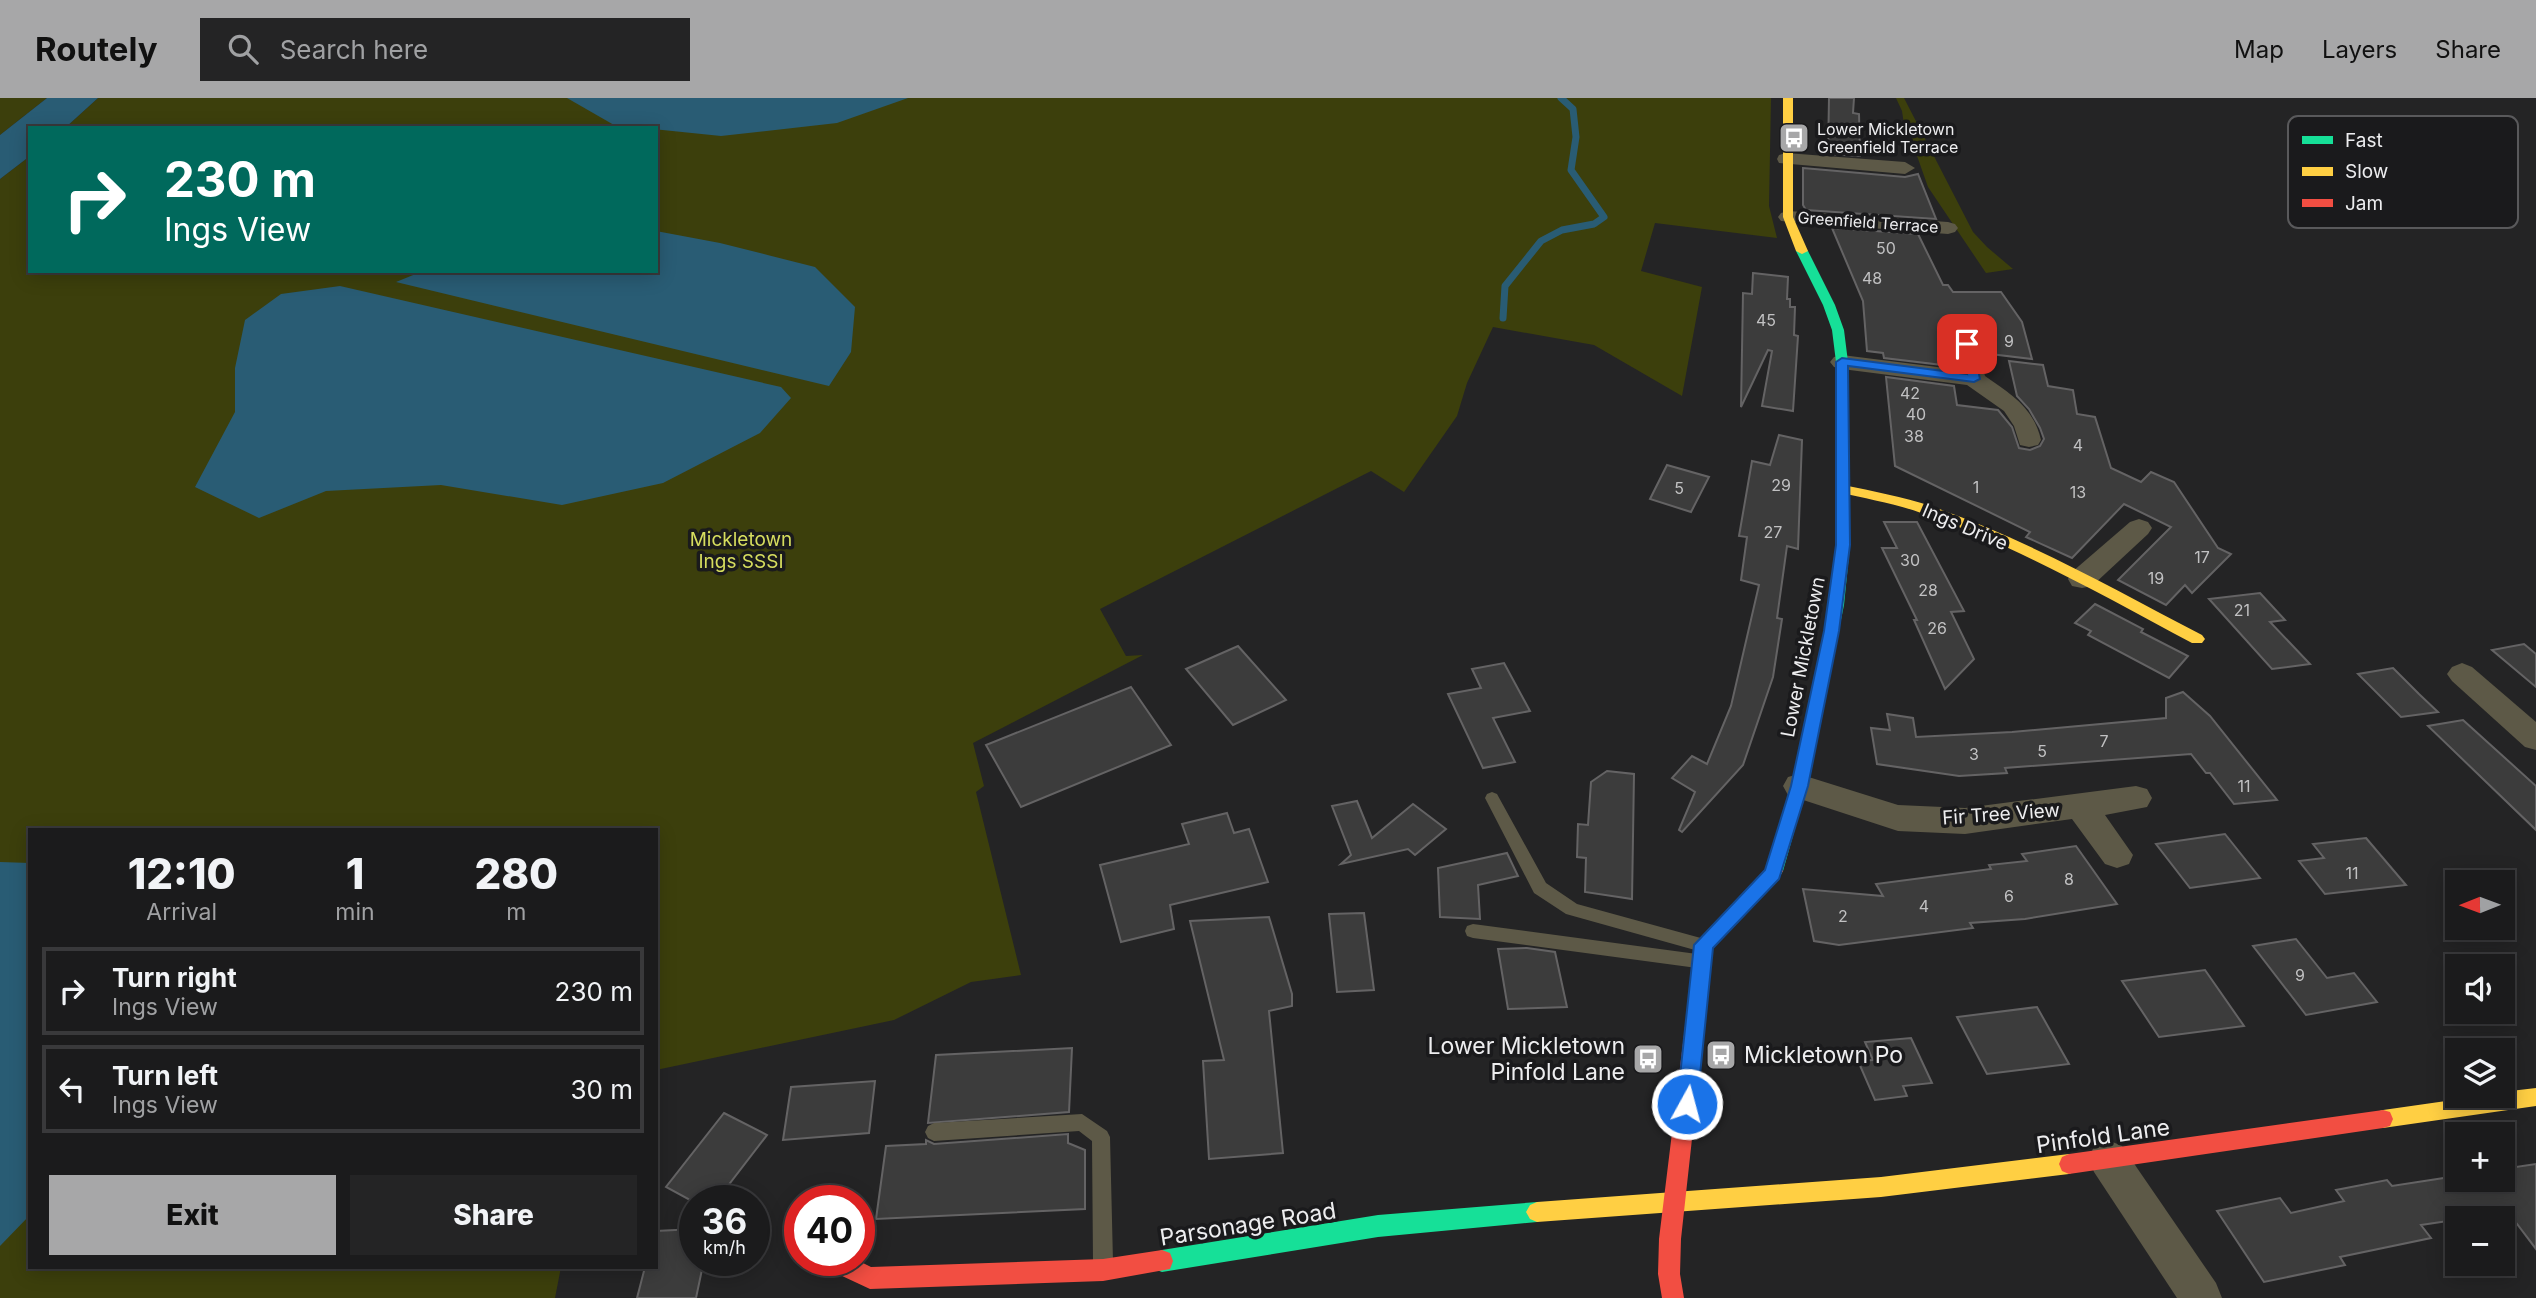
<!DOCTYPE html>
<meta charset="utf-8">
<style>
:root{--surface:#1b1b1c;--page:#242425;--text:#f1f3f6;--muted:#a0a1a3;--line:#39393b;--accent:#a7a7a8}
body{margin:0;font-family:Inter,sans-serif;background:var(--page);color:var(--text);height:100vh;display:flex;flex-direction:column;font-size:26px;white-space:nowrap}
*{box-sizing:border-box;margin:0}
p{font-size:23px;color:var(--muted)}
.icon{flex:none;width:38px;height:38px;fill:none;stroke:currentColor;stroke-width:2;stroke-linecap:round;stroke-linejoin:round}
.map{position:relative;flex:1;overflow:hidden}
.details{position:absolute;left:28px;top:730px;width:630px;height:441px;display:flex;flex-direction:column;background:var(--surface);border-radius:0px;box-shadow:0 4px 18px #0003,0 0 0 2px var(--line)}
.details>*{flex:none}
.guide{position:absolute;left:28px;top:28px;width:630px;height:147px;border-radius:0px;box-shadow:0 4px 18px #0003,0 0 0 2px var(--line);background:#00695c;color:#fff;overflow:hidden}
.needle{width:46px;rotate:269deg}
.tools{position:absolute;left:2445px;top:772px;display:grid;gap:14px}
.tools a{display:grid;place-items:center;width:70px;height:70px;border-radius:0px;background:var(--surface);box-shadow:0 4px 18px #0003,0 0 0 2px var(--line);font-size:35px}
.speed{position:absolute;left:679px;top:1087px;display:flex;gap:14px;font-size:35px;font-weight:700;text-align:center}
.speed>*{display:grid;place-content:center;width:91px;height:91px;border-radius:50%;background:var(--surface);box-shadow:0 4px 18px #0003,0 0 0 2px var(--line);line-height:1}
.speed small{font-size:18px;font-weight:400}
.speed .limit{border:10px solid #d22;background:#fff;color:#111}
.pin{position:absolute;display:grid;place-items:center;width:60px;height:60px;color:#fff;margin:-30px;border-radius:14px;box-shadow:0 4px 10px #0006}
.me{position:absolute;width:77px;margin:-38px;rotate:7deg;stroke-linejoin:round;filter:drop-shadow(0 0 5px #0008)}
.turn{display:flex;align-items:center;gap:24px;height:147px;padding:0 21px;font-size:32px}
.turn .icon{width:91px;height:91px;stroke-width:2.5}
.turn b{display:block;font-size:49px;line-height:60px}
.eta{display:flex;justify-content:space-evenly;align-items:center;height:119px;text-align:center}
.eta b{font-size:42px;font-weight:800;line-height:49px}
.primary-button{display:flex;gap:14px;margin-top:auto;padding:14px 21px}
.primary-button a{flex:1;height:80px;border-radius:0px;background:var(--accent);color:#111;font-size:28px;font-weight:800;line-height:80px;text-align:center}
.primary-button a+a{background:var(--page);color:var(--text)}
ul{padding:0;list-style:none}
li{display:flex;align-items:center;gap:21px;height:88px;margin:0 14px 10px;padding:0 7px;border:4px solid var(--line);border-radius:0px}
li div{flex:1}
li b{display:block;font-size:26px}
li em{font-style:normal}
header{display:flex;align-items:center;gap:42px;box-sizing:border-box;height:98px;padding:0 35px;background:var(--accent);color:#111}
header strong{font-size:33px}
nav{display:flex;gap:38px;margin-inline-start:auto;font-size:24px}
.search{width:490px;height:63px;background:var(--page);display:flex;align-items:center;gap:18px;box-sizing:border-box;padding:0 24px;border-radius:0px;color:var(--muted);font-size:26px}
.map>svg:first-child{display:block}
.green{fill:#3c3f0c}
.water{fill:#295c74}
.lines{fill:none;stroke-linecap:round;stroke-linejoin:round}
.stream{stroke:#295c74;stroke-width:7}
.building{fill:#3c3c3c;stroke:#646364;stroke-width:2}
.lane{fill:#5d5947;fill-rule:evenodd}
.street{fill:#5d5947;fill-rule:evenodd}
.fast{fill:#16e098;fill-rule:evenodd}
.slow{fill:#ffcf43;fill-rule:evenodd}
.jam{fill:#f24e42;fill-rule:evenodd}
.route{fill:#1a73e8;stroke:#114b97;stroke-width:2}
.labels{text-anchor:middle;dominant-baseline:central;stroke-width:7;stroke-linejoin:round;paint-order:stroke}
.far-poi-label{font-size:16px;fill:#ededef;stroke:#1a1a1c;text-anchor:start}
.far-street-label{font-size:16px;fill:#ededef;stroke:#1a1a1c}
.number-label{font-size:16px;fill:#c1c1c2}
.street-label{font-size:19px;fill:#ededef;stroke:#1a1a1c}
.park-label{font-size:19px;fill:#d6dd5e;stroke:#1a1a1c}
.near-poi-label{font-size:23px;fill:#ededef;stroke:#1a1a1c;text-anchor:end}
.near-street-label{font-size:23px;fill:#ededef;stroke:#1a1a1c}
.key{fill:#1a1a1c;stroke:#59595b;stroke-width:2}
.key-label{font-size:19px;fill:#ededef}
</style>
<header>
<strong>Routely</strong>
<div class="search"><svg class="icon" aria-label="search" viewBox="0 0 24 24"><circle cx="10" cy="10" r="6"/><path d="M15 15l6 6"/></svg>Search here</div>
<nav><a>Map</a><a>Layers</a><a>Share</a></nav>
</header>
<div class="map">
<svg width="2536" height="1200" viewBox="0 0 2536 1200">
<rect width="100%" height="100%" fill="#242425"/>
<g class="green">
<polygon points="0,0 47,0 0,37"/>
<polygon points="98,0 1771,0 1769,108 1777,140 1655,125 1641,173 1702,189 1682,298 1594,247 1493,229 1467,285 1457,318 1404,394 1371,373 1100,511 1126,558 1143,557 973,645 984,688 976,694 1021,877 971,884 894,922 656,972 656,732 30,732 30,1169 561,1169 555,1200 0,1200 0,81 30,58 30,173 656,173 656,30 65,30"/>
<polygon points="1896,0 1904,0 1973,134 1987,149 2013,171 1986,175 1928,89 1916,55 1908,54 1902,13"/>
</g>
<g class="water">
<polygon points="47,0 98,0 65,30 30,30 30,58 0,81 0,37"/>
<polygon points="567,0 908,0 837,25 721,38 614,27"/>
<polygon points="656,133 720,145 815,169 855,209 851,254 829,288 396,184 423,173 656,173"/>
<polygon points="340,188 781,289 791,300 760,335 663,385 562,407 441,387 326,393 259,420 195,389 235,314 235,270 245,222 281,196"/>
<polygon points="0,764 30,765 30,1117 0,1148"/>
</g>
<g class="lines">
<polyline class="stream" points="1503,220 1505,188 1541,143 1562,132 1594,126 1604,119 1571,72 1576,39 1573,11 1561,0"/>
</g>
<g class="building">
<polygon points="1829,0 1854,0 1853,15 1859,16 1860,58 1828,56"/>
<polygon points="1803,70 1905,79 1918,76 1936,121 1806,112 1803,107"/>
<polygon points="1832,130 1918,136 1943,187 1948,187 1953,194 2001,194 2022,224 2032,261 1982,255 1978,240 1968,236 1957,240 1955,252 1949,251 1951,268 1884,260 1883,255 1867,253 1863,203"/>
<polygon points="1753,175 1788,179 1787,201 1790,201 1790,209 1795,209 1794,237 1798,238 1793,313 1762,308 1772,253 1768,252 1741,309 1743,195 1752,196"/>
<polygon points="2009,263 2043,267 2048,288 2073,292 2077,316 2095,319 2111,370 2141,384 2151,374 2174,384 2218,450 2231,456 2192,495 2185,487 2166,507 2118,482 2171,429 2124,406 2072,460 2026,439 2030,434 1895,368 1886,279 1954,288 1957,307 1998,312 2012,329 2019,350 2030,352 2040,348 2044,341 2040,330 2029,311 2017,298"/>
<polygon points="1779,337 1802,342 1798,451 1787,448 1777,520 1782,521 1773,579 1743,667 1682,734 1679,732 1695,694 1672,680 1692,658 1707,666 1731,608 1759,487 1741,482 1747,439 1739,438 1752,363 1770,367"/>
<polygon points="1667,367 1709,379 1691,414 1650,401"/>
<polygon points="1884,424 1917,424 1964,513 1951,514 1974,561 1945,591 1914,522 1917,522 1882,450 1897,450"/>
<polygon points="2260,495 2285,522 2270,524 2310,566 2272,571 2209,501"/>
<polygon points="2095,506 2143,531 2141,534 2188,558 2169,580 2088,537 2091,533 2075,525"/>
<polygon points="2524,546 2536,556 2536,589 2492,552"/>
<polygon points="1238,548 1286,602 1233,627 1186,571"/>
<polygon points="1504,565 1530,613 1493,620 1515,664 1483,670 1448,596 1481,590 1472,571"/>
<polygon points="2393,570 2419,596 2438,614 2401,619 2358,576"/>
<polygon points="1131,589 1171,647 1021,709 986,647"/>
<polygon points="2183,594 2210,618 2277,702 2234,706 2210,675 2206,675 2191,656 2005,670 2007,675 1959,678 1877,666 1871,630 1890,632 1887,616 1913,620 1916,639 2012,634 2166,620 2166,600"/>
<polygon points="2463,622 2536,688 2536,732 2428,628"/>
<polygon points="1607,673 1634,676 1632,801 1585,794 1586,760 1577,759 1578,726 1588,727 1591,684"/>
<polygon points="1357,703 1372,740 1413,706 1446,731 1415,757 1408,751 1341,766 1351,757 1332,708"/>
<polygon points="1227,715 1234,735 1249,731 1268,784 1170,807 1174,831 1121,844 1100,767 1189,746 1182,726"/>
<polygon points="2225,736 2260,780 2190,790 2156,746"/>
<polygon points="2366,740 2406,787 2325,796 2299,763 2324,760 2313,746"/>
<polygon points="2076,748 2117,806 2025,821 1970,825 1973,830 1839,847 1814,843 1803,791 1883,798 1876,786 1991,771 1989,767 2027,763 2022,756"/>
<polygon points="1507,755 1518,778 1478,787 1480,821 1440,819 1438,770"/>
<polygon points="1364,815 1374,892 1337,894 1329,816"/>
<polygon points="1269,819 1292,896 1292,908 1269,913 1283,1055 1209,1061 1203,963 1224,962 1190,823"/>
<polygon points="2296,841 2327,880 2354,875 2377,904 2306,917 2253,848"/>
<polygon points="1527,850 1555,854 1567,909 1508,911 1498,851"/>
<polygon points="2205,872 2244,928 2159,939 2122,883"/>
<polygon points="2037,909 2069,966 1987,976 1957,919"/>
<polygon points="1911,940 1932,985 1903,988 1907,998 1875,1002 1858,963 1873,962 1865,944"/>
<polygon points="1072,950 1069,1014 928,1025 936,957"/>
<polygon points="875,983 869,1035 783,1042 791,989"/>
<polygon points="724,1015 767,1037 717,1102 690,1102 666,1089"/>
<polygon points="1068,1036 1068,1045 1085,1052 1085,1111 876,1121 886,1048 926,1046 926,1042 934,1046"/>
<polygon points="2536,1066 2536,1151 2508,1114 2421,1127 2431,1140 2340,1159 2345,1167 2264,1184 2217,1113 2280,1100 2291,1115 2344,1103 2336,1092 2387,1082 2392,1088 2457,1078 2457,1082 2502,1082 2502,1071"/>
<polygon points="695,1131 695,1162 704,1162 696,1200 637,1200 645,1169 656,1169 656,1133"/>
</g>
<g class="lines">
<g class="lane">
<polygon points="1492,694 1497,696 1546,785 1577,806 1708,842 1710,847 1708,852 1702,854 1566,816 1534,795 1485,700 1487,696"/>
<polygon points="1473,826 1697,856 1703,858 1705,863 1703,868 1697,870 1473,840 1467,838 1465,833 1467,828"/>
<polygon points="1082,1016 1107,1033 1110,1039 1113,1164 1110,1171 1103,1174 1096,1171 1093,1164 1092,1043 1079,1033 934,1043 928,1040 925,1034 928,1028 934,1025"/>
</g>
<g class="street">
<polygon points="1786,55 1905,64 1915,70 1905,76 1779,65 1777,61 1779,57"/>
<polygon points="1788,113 1948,124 1955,126 1958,130 1955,134 1948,136 1781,123 1778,119 1781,115"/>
<path d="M1967 239 1975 241 1985 278C2011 296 2034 310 2041 342L2038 347 2029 349 2020 347 2014 328 2004 313 1967 287 1842 271 1834 269 1830 264 1834 259 1842 257 1961 272 1956 246 1959 241Z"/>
<polygon points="2139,421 2148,424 2152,430 2148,436 2092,488 2082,490 2072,488 2068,481 2072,474 2130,424"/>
<polygon points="2462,565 2472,569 2536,624 2536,652 2525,649 2452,583 2447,576 2452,569"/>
<polygon points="1799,676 1898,707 1965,710 2136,688 2147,691 2152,700 2147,709 2105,717 2133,757 2129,766 2117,770 2105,766 2072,721 1965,736 1898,733 1788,697 1783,688 1788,679"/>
<polygon points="2108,1042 2122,1048 2216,1185 2222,1200 2177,1200 2094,1074 2089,1061 2094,1048"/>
</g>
<g class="fast">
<polygon points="1802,150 1808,153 1835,207 1844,232 1848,264 1850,447 1844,507 1807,688 1783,773 1780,778 1774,780 1768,778 1765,773 1791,688 1830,507 1836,447 1836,264 1832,232 1823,207 1796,153"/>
<polygon points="1537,1104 1544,1107 1548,1114 1544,1121 1537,1124 1378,1139 1162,1174 1154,1171 1151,1163 1154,1155 1162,1152 1378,1117"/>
</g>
<g class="slow">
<polygon points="1783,0 1793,0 1793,119 1808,153 1802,156 1796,153 1783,119"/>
<path d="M1843 387C1873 393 1903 399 1931 408 2026 441 2114 491 2202 537L2205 541 2202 545H2192C2104 498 2015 447 1921 415 1894 405 1866 401 1838 394L1836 391 1838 388Z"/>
<polygon points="2536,990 2536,1008 2383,1030 2376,1028 2373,1021 2376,1014 2383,1012 2481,998 2502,998 2502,994"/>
<polygon points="2069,1056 2076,1059 2079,1066 2076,1073 2069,1076 1881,1099 1537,1124 1530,1121 1526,1114 1530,1107 1537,1104 1881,1079"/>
</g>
<g class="jam">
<polygon points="1774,766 1780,768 1783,773 1780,778 1713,850 1681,1141 1680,1176 1684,1200 1662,1200 1658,1176 1659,1141 1695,847 1768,768"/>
<polygon points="2383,1012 2390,1014 2393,1021 2390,1028 2383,1030 2069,1076 2062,1073 2059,1066 2062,1059 2069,1056"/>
<polygon points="1162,1152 1170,1155 1173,1163 1170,1171 1103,1183 870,1191 825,1170 822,1162 857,1162 871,1169 1103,1161"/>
</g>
</g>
<polygon class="route" points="1967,242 1973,246 1980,281 1974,284 1848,268 1850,447 1839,533 1808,688 1779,781 1713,850 1697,1006 1694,1013 1687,1016 1680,1013 1677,1006 1694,847 1765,772 1791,688 1824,533 1836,447 1836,264 1842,260 1967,276 1961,246"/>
<defs>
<g id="bus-square" transform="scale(1.575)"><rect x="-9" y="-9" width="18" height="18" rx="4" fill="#a7a7a8" stroke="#1a1a1c"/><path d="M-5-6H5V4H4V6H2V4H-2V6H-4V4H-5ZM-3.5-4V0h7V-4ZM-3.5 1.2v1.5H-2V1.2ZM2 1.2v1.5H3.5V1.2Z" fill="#fff"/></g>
</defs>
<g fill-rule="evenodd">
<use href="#bus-square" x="1794" y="40"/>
<use href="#bus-square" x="1721" y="957"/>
<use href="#bus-square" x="1648" y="961"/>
</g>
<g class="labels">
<g class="far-poi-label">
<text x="1817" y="31">Lower Mickletown<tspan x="1817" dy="18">Greenfield Terrace</tspan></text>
</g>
<g class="far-street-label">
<text transform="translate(1868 124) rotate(4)">Greenfield Terrace</text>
</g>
<g class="number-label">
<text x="1886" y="150">50</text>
<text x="1872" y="180">48</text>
<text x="1766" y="222">45</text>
<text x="2009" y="243">9</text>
<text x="1910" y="295">42</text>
<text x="1916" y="316">40</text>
<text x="1914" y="338">38</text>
<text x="2078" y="347">4</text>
<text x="1781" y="387">29</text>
<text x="1976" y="389">1</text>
<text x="1679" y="390">5</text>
<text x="2078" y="394">13</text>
<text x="1773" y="434">27</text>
<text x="2202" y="459">17</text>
<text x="1910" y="462">30</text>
<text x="2156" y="480">19</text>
<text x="1928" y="492">28</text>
<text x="2242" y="512">21</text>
<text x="1937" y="530">26</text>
<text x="2104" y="643">7</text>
<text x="2042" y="653">5</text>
<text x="1974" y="656">3</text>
<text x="2244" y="688">11</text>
<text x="2352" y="775">11</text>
<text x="2069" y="781">8</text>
<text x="2009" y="798">6</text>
<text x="1924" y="808">4</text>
<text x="1843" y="818">2</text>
<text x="2300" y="877">9</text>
</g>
<g class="street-label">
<text transform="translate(1965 429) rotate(23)">Ings Drive</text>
<text transform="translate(1803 559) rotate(-79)">Lower Mickletown</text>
<text transform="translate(2001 716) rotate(-4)">Fir Tree View</text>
</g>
<g class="park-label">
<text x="741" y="441">Mickletown<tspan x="741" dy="22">Ings SSSI</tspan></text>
</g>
<g class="near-poi-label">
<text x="1625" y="948">Lower Mickletown<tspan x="1625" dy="26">Pinfold Lane</tspan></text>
<text x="1744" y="957" text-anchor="start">Mickletown Po</text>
</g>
<g class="near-street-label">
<text transform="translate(2103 1038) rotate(-8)">Pinfold Lane</text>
<text transform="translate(1248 1126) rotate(-9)">Parsonage Road</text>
</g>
</g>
<rect x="2288" y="18" width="230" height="112" rx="10" class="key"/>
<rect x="2302" y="38" width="31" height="8" fill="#16e098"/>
<rect x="2302" y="69" width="31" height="9" fill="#ffcf43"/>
<rect x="2302" y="101" width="31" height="8" fill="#f24e42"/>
<g class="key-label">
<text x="2345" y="49">Fast</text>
<text x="2345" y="80">Slow</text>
<text x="2345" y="112">Jam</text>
</g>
</svg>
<div class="tools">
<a><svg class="needle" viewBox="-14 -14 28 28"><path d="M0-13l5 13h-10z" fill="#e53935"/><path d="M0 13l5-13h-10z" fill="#a0a1a3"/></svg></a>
<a><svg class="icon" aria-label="sound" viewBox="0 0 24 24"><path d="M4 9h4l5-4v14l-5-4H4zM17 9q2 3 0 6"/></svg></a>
<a><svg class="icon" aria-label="layers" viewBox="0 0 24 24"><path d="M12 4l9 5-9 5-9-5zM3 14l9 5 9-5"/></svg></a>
<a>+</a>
<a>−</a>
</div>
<div class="speed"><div>36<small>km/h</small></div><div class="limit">40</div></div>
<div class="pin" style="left:1967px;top:246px;background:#d93025"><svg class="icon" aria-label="arrive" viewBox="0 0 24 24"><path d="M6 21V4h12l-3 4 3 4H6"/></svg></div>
<svg class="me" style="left:1687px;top:1006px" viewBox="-20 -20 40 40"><circle r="17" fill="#1a73e8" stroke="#fff" stroke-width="3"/><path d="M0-11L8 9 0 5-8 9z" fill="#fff"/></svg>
<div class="guide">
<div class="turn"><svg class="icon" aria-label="right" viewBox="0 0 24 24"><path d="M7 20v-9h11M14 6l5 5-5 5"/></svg><div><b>230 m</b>Ings View</div></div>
</div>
<section class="details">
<div class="eta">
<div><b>12:10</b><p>Arrival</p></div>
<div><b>1</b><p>min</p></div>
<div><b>280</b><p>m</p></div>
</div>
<ul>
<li><svg class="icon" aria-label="right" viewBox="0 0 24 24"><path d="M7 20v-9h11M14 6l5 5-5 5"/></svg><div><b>Turn right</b><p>Ings View</p></div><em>230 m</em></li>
<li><svg class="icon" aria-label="left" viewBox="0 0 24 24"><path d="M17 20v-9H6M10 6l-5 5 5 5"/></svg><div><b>Turn left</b><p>Ings View</p></div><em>30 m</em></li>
</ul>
<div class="primary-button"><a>Exit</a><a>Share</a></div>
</section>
</div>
